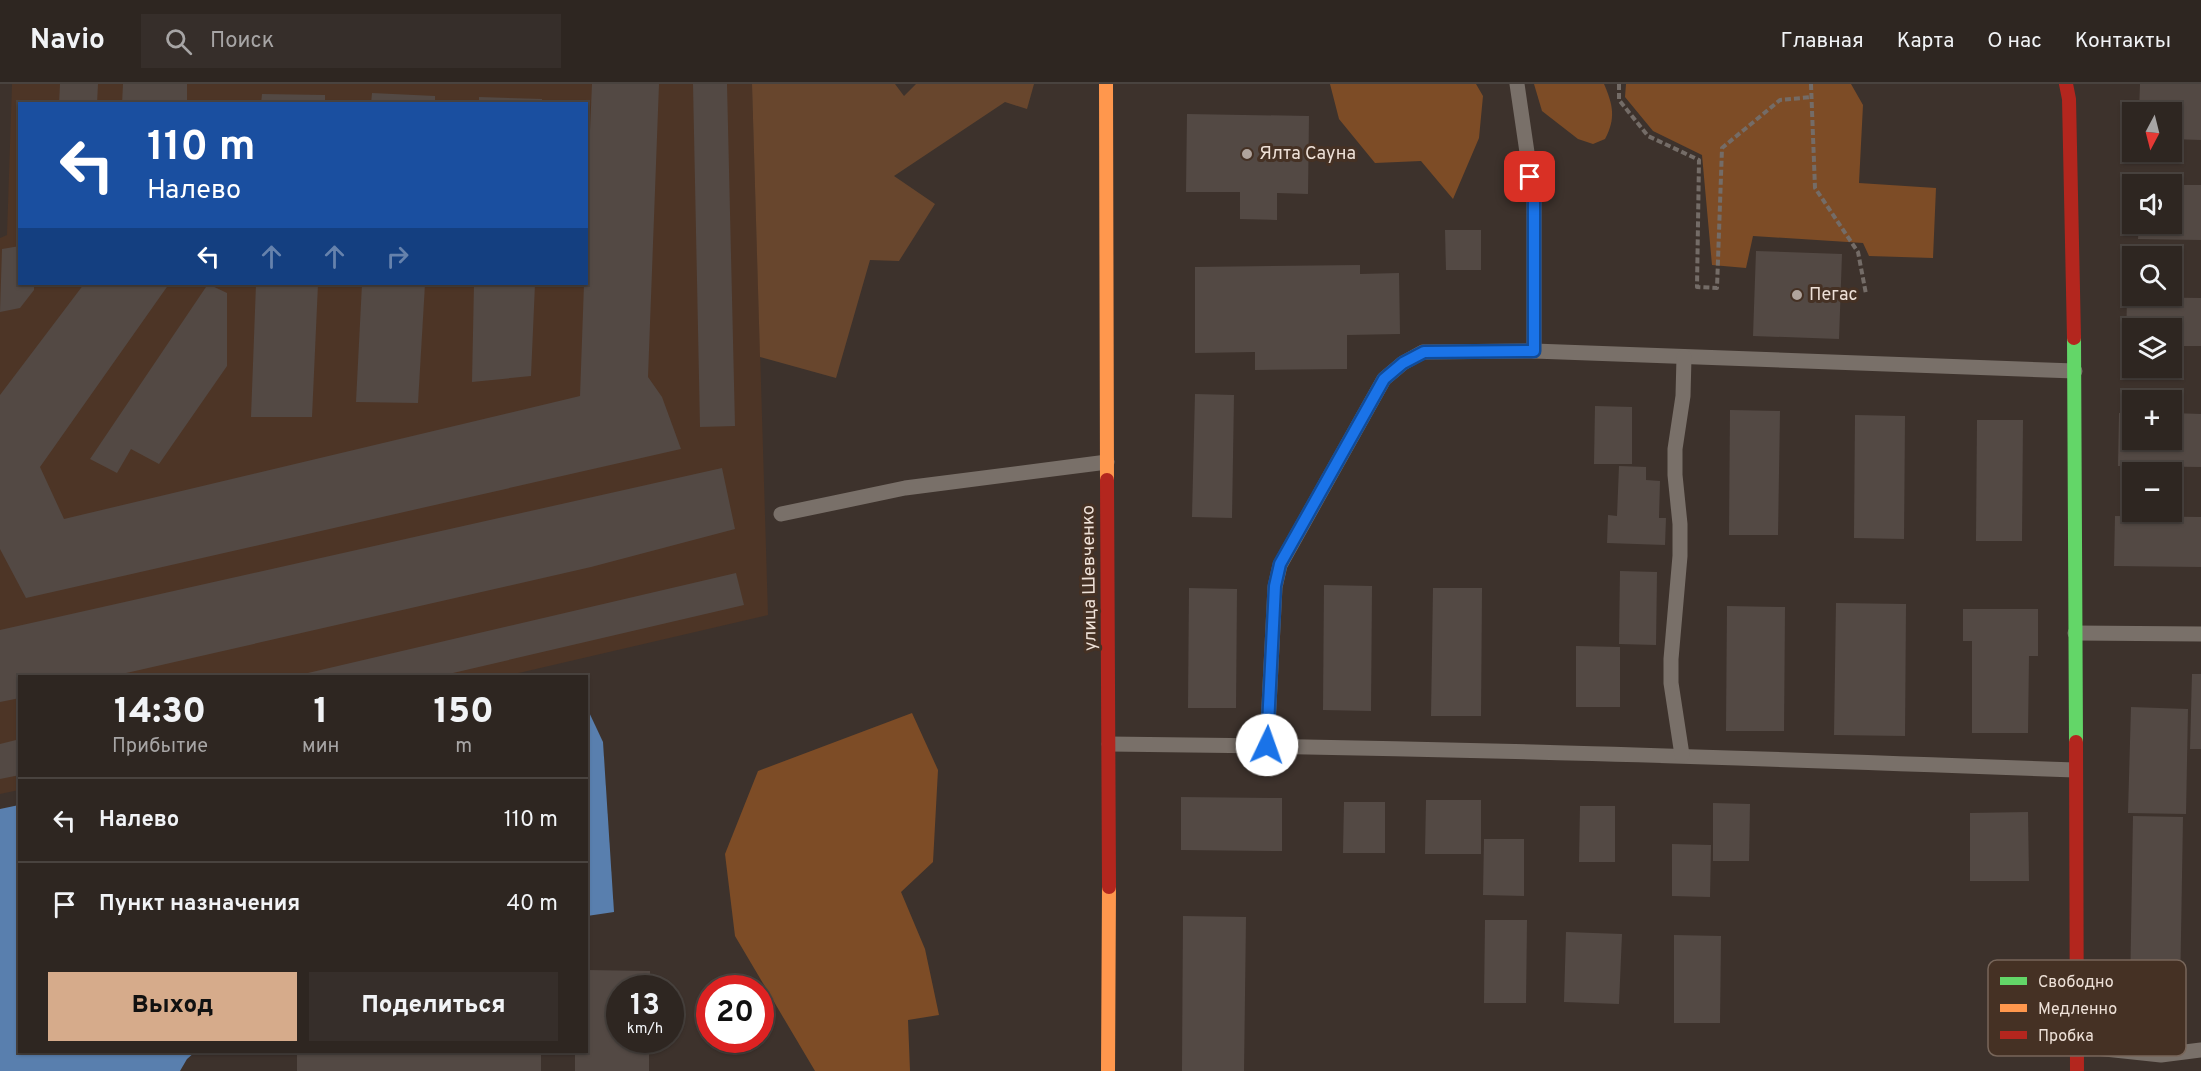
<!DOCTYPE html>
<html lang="ru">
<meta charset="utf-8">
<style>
:root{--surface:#2e2621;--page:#362e2a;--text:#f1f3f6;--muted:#a7a5a5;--line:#49433f;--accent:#d6ab8b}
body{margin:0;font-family:Overpass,sans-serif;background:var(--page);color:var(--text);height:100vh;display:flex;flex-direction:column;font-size:22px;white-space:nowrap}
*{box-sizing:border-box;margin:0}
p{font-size:20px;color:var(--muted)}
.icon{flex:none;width:33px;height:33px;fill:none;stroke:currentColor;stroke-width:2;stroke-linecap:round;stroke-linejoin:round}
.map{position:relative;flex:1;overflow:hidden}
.side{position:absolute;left:18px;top:591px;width:570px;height:378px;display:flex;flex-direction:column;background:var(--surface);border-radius:0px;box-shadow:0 2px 4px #0004,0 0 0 2px var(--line)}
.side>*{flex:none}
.guide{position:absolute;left:18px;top:18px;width:570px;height:183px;border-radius:0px;box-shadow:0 2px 4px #0004,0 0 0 2px var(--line);background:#1a4fa0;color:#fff;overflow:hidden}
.needle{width:39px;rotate:187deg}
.tools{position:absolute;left:2122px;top:18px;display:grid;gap:12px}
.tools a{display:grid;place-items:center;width:60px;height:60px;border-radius:0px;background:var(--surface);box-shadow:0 2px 4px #0004,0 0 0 2px var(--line);font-size:30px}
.speed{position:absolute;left:606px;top:891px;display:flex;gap:12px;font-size:30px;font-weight:700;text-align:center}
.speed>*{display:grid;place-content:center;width:78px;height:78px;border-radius:50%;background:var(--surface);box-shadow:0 2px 4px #0004,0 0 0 2px var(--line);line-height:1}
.speed small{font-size:15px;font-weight:400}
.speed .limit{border:9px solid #d22;background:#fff;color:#111}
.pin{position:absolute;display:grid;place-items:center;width:51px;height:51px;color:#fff;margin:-26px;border-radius:12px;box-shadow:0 3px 9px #0006}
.me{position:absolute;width:66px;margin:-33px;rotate:3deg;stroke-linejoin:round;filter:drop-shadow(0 0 4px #0008)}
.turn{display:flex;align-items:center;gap:21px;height:126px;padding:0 30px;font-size:27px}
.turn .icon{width:78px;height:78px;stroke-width:2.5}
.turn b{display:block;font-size:42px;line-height:51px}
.lanes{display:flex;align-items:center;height:57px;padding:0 30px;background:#0003;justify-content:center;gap:30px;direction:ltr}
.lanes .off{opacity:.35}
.eta{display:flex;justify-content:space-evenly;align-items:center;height:102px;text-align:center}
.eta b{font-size:36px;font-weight:800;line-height:42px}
.button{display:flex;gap:12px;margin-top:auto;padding:12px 30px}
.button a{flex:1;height:69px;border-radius:0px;background:var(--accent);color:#111;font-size:24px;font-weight:800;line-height:69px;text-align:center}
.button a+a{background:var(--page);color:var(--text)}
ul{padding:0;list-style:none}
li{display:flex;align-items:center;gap:18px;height:84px;padding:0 30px;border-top:2px solid var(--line)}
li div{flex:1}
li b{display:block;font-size:22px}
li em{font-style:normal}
header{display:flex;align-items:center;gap:36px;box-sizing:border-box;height:84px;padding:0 30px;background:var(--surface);border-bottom:2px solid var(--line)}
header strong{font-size:28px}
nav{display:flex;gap:33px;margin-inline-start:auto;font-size:21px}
.search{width:420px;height:54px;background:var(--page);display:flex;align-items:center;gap:15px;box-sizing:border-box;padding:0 21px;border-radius:0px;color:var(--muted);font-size:22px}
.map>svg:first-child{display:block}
.built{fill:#4d3526;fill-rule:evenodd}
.green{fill:#68462d}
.forest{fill:#7d4c26}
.water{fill:#597fae}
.building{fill:#534944}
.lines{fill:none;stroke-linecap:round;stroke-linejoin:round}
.path{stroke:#746c67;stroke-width:4;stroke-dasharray:6 3;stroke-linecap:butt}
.lane{stroke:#797069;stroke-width:15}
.fast{stroke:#63d668;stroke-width:14}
.slow{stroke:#ff974d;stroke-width:14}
.jam{stroke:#b3261e;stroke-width:14}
.route-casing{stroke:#114b97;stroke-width:15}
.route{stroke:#1a73e8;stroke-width:10}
.poi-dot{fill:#b0a49c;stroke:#453124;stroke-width:2}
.labels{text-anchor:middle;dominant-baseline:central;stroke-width:6;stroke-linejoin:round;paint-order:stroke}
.poi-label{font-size:18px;fill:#eee1d8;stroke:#453124;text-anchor:start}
.street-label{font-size:18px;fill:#eee1d8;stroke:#453124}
.key{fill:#453124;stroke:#78665a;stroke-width:1.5}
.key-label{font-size:16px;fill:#eee1d8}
</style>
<header>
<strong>Navio</strong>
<div class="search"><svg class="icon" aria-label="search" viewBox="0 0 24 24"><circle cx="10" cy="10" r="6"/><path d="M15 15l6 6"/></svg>Поиск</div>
<nav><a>Главная</a><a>Карта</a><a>О нас</a><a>Контакты</a></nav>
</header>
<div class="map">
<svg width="2201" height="987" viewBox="0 0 2201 987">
<rect width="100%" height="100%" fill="#3d322c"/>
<path class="built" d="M12 0H752L768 531 506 592H20L19 706 0 710V154L7 151ZM20 20H586V200H20Z"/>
<polygon class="green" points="752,0 895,0 904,12 916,0 1034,0 1027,25 1005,18 894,92 935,120 899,177 870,176 836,294 760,273"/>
<g class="forest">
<polygon points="1330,0 1476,0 1483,12 1479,54 1453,115 1421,77 1375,79 1339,35"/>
<path d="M1534 0H1604C1613 21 1616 34 1605 55L1593 60 1578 55 1542 27Z"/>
<polygon points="1626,0 1851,0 1863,21 1859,99 1936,104 1933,174 1869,172 1863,159 1753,152 1746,184 1712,181 1702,71 1653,47 1625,13"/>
<polygon points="912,629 938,686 933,778 901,808 925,865 939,931 908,936 910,987 815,987 735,852 725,770 758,687"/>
</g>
<g class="water">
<polygon points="587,624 603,658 614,828 587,832"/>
<polygon points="19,721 20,968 195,968 187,975 180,987 0,987 0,725"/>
</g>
<g class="building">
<polygon points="60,0 98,0 97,20 59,20"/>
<polygon points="123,0 187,0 187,20 122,20"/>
<polygon points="592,0 659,0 648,293 662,313 681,365 26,514 0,465 0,311 84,200 169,200 40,383 64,435 580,312 584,200 586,200 586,139"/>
<polygon points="693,0 727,0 735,342 700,343"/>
<polygon points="2140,0 2201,0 2201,56 2172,55 2172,28 2139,28"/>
<polygon points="372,9 435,12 435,20 371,20"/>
<polygon points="262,10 325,11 325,20 261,20"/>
<polygon points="479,13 542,15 542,20 479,20"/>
<polygon points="1187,30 1309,32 1308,110 1277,109 1277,136 1240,135 1240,108 1186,108"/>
<polygon points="2172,101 2201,101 2201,156 2138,155 2139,140 2172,140"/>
<polygon points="1445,146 1481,146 1481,186 1446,186"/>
<polygon points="20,162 20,200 34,200 34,206 20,224 0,228 2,165"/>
<polygon points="1756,167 1842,170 1839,255 1753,252"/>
<polygon points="1360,181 1360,190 1399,189 1400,250 1347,251 1347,285 1255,286 1255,268 1195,269 1195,183"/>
<polygon points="208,200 227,209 227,282 159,380 131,365 117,389 90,375"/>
<polygon points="256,200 318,200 312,333 251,333"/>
<polygon points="362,200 425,200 418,319 356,318"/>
<polygon points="474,200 535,200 531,292 472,298"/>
<polygon points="2127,213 2201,214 2201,262 2172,262 2172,244 2133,244 2133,261 2126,261"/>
<polygon points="1195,310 1234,311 1232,434 1192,433"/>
<polygon points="1595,322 1632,323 1632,380 1594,380"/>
<polygon points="1730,326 1780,327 1778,451 1729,451"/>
<polygon points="2119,329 2133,329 2133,356 2172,356 2172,329 2201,330 2201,383 2118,382"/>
<polygon points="1855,331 1905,332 1904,455 1854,454"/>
<polygon points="1977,336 2023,336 2022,457 1976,457"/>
<polygon points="1619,382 1646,383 1646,396 1660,397 1659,434 1666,434 1665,461 1607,459 1608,431 1617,432"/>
<polygon points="722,384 735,445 591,483 113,592 20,592 20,614 0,618 0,546"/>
<polygon points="2115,432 2201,433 2201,483 2114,482"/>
<polygon points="1620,487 1657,488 1656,561 1619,560"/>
<polygon points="736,489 744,521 440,592 295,592"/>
<polygon points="1324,501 1372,502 1371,627 1323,626"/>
<polygon points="1189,504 1237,505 1236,624 1188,624"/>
<polygon points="1433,504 1482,504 1481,632 1431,632"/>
<polygon points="1836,519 1906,520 1905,652 1834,651"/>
<polygon points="1727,522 1785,523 1784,647 1726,647"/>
<polygon points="1963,525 2038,525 2038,572 2029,572 2028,649 1972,649 1972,557 1963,557"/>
<polygon points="1576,562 1620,563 1620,623 1576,623"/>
<polygon points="2192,590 2201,590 2201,665 2190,665"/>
<polygon points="2131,623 2188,625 2186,730 2128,729"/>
<polygon points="20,655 20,691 0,695 0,660"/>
<polygon points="1181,713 1282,714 1282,767 1181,766"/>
<polygon points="1426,716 1481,716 1481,770 1425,770"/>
<polygon points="1344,718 1385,718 1385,769 1343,769"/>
<polygon points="1713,719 1750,720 1749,777 1713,777"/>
<polygon points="1580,722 1615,722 1615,778 1579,778"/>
<polygon points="2028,728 2029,797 1970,797 1970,729"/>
<polygon points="2133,732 2183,733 2180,911 2130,909"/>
<polygon points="1484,755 1524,755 1524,812 1483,811"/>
<polygon points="1672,760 1711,761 1710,813 1672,812"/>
<polygon points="1183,832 1246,833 1244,987 1182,987"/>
<polygon points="1485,836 1527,836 1526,919 1484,919"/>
<polygon points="1566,848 1622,850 1619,920 1564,918"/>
<polygon points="1674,851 1721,852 1720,939 1674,939"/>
<polygon points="586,886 650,887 650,904 620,904 620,956 649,956 649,987 575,987 575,968 586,968"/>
<rect x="297" y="968" width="244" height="19"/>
</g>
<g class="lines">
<g class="path">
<polyline points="1619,0 1619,16 1648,52 1699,76 1697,203 1717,204 1722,64 1780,16 1812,13"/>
<polyline points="1811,0 1815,104 1858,168 1866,210"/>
</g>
<g class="lane">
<polyline points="1534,267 2075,287"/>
<polyline points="781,430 905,404 1107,378"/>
<polyline points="2075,549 2201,550"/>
<path d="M1109 660C1432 663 1753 674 2075 686"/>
<polyline points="1267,661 1275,503 1280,481 1384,295 1403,279 1423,268 1534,267 1534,116 1517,0"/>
<polyline points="1682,671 1671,599 1671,575 1680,472 1680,440 1675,391 1675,365 1683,312 1684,273"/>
<polyline points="2077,962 2161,971 2201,966"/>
</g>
<polyline class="fast" points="2074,254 2076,658"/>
<g class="slow">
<polyline points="1106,0 1107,396"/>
<polyline points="1108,987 1109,803"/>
</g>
<g class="jam">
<polyline points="2066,0 2069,15 2074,254"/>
<polyline points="1107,396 1109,803"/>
<polyline points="2076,658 2077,987"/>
</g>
</g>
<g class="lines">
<g class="route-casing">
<polyline id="route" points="1267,661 1275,502 1280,480 1384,295 1403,279 1424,268 1534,267 1534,116 1530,93"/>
</g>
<use href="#route" class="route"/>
</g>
<g class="poi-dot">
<circle cx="1247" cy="70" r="6"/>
<circle cx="1797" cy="211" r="6"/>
</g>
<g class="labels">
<g class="poi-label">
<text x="1259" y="70">Ялта Сауна</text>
<text x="1809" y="211">Пегас</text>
</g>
<g class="street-label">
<text transform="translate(1090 494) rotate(-91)">улица Шевченко</text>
</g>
</g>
<rect x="1988" y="876" width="198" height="96" rx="9" class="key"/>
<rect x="2000" y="893" width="27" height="8" fill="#63d668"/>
<rect x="2000" y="920" width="27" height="8" fill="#ff974d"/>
<rect x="2000" y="947" width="27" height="8" fill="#b3261e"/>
<g class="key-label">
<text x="2038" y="903">Свободно</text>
<text x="2038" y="930">Медленно</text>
<text x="2038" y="957">Пробка</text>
</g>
</svg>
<div class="tools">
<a><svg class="needle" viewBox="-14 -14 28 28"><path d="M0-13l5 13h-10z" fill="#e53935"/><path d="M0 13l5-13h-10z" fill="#a7a5a5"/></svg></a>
<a><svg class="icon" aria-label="sound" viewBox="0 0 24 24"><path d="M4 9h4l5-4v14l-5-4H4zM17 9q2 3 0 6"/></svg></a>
<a><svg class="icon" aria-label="search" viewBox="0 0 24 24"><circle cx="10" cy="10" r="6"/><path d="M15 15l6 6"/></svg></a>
<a><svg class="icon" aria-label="layers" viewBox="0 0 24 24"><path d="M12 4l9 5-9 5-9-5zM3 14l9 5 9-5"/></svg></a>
<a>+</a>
<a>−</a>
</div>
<div class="speed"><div>13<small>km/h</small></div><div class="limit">20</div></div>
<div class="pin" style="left:1530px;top:93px;background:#d93025"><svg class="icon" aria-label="arrive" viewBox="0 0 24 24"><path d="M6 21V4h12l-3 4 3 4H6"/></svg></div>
<svg class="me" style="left:1267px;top:661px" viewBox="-20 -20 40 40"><circle r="19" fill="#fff"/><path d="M0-13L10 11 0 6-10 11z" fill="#1a73e8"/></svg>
<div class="guide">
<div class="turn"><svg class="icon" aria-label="left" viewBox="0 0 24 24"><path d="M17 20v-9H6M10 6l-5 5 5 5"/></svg><div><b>110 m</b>Налево</div></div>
<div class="lanes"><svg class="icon" aria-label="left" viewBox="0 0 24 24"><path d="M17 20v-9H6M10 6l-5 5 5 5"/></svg><svg class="icon off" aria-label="ahead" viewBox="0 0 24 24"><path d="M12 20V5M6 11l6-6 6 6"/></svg><svg class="icon off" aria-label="ahead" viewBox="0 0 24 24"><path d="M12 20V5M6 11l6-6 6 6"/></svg><svg class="icon off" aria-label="right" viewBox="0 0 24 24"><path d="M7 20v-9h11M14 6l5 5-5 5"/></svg></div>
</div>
<section class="side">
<div class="eta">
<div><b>14:30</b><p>Прибытие</p></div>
<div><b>1</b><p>мин</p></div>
<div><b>150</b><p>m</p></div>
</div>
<ul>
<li><svg class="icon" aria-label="left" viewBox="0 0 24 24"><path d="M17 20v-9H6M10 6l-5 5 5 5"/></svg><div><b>Налево</b></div><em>110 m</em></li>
<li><svg class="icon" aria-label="arrive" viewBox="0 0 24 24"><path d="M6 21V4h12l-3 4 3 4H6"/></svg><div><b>Пункт назначения</b></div><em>40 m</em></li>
</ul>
<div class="button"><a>Выход</a><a>Поделиться</a></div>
</section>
</div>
